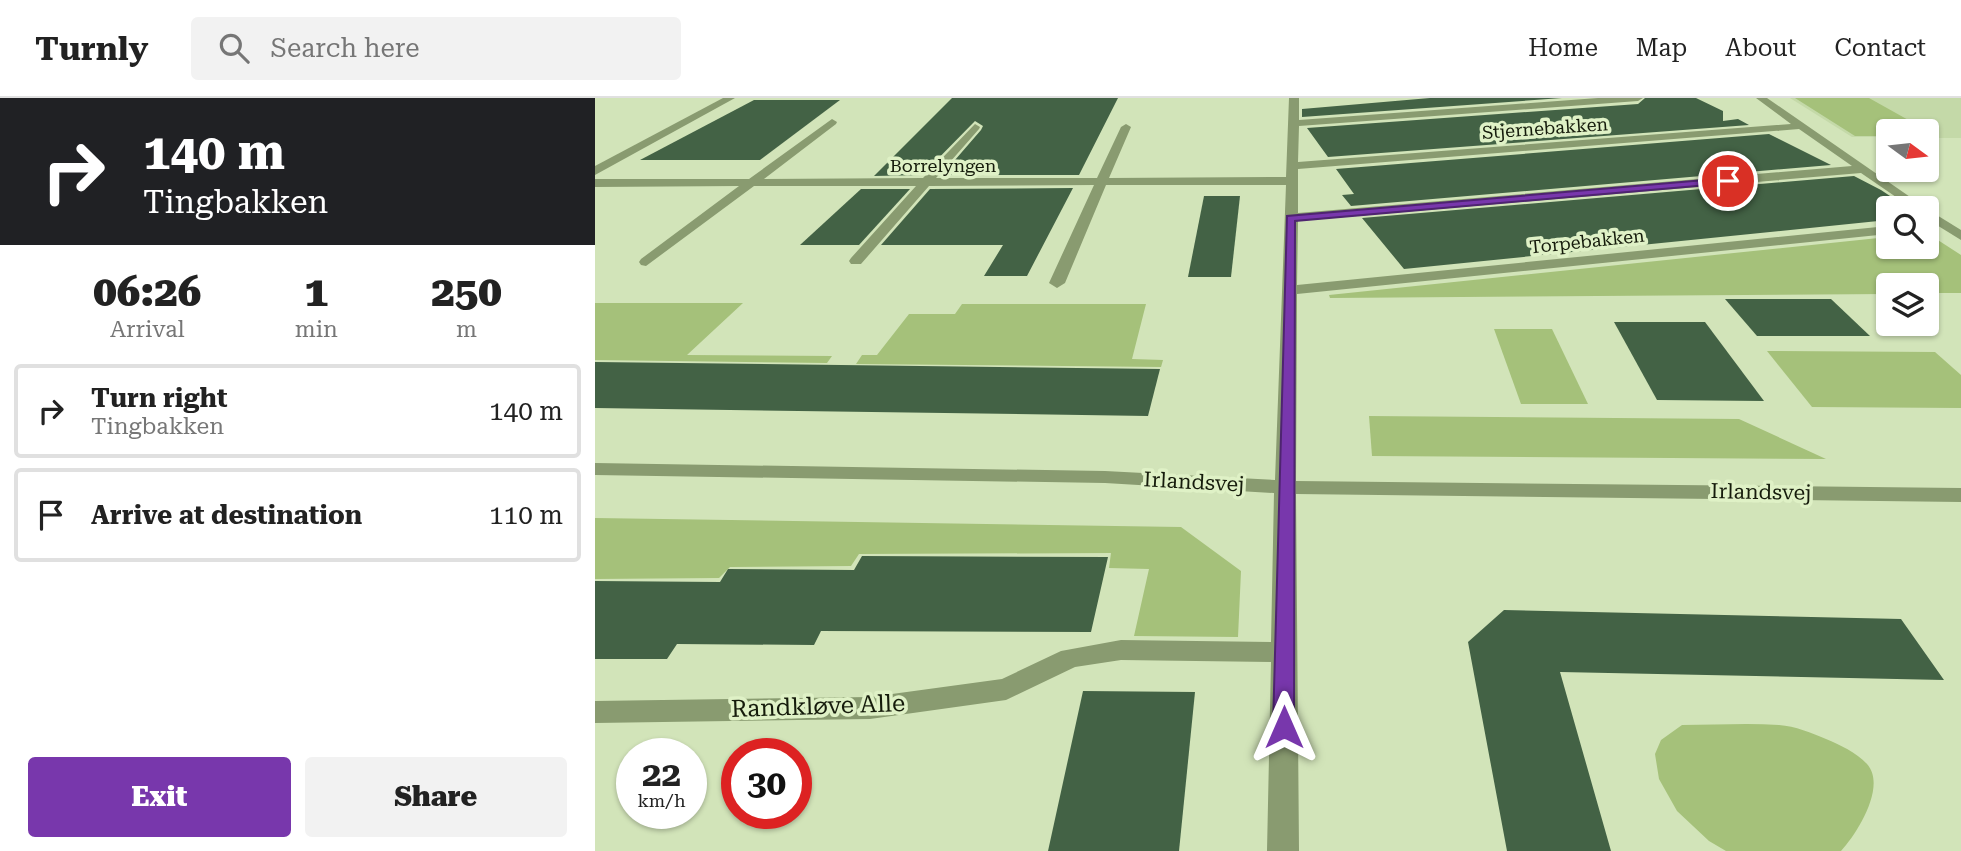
<!DOCTYPE html>
<meta charset="utf-8">
<style>
:root{--surface:#fff;--page:#f2f2f2;--text:#222;--muted:#767676;--line:#e0e0e0;--accent:#7837ac}
body{margin:0;font-family:"Roboto Serif",serif;background:var(--page);color:var(--text);height:100vh;display:flex;flex-direction:column;font-size:26px;white-space:nowrap}
*{box-sizing:border-box;margin:0}
p{font-size:23px;color:var(--muted)}
.icon{flex:none;width:38px;height:38px;fill:none;stroke:currentColor;stroke-width:2;stroke-linecap:round;stroke-linejoin:round}
.map{position:relative;flex:1;overflow:hidden}
.side{display:flex;flex-direction:column;background:var(--surface);width:595px}
.side>*{flex:none}
.top-card{background:#202124;color:#fff;overflow:hidden}
.needle{width:46px;rotate:105deg}
.buttons{position:absolute;left:1281px;top:21px;display:grid;gap:14px}
.buttons a{display:grid;place-items:center;width:63px;height:63px;border-radius:7px;background:var(--surface);box-shadow:0 2px 5px #0004;font-size:35px}
.speed{position:absolute;left:21px;top:640px;display:flex;gap:14px;font-size:35px;font-weight:700;text-align:center}
.speed>*{display:grid;place-content:center;width:91px;height:91px;border-radius:50%;background:var(--surface);box-shadow:0 2px 5px #0004;line-height:1}
.speed small{font-size:18px;font-weight:400}
.speed .limit{border:10px solid #d22;background:#fff;color:#111}
.pin{position:absolute;display:grid;place-items:center;width:60px;height:60px;color:#fff;margin:-30px;border:4px solid #fff;border-radius:50%;box-shadow:0 2px 7px #0007}
.me{position:absolute;width:77px;margin:-38px;rotate:0deg;stroke-linejoin:round;filter:drop-shadow(0 0 5px #0008)}
.turn{display:flex;align-items:center;gap:24px;height:147px;padding:0 28px;font-size:32px}
.turn .icon{width:91px;height:91px;stroke-width:2.5}
.turn b{display:block;font-size:49px;line-height:60px}
.eta{display:flex;justify-content:space-evenly;align-items:center;height:119px;text-align:center}
.eta b{font-size:42px;font-weight:800;line-height:49px}
.action{display:flex;gap:14px;margin-top:auto;padding:14px 28px}
.action a{flex:1;height:80px;border-radius:7px;background:var(--accent);color:#fff;font-size:28px;font-weight:800;line-height:80px;text-align:center}
.action a+a{background:var(--page);color:var(--text)}
ul{padding:0;list-style:none}
li{display:flex;align-items:center;gap:21px;height:94px;margin:0 14px 10px;padding:0 14px;border:4px solid var(--line);border-radius:7px}
li div{flex:1}
li b{display:block;font-size:26px}
li em{font-style:normal}
header{display:flex;align-items:center;gap:42px;box-sizing:border-box;height:98px;padding:0 35px;background:var(--surface);border-bottom:2px solid var(--line)}
header strong{font-size:33px}
nav{display:flex;gap:38px;margin-inline-start:auto;font-size:24px}
.search{width:490px;height:63px;background:var(--page);display:flex;align-items:center;gap:18px;box-sizing:border-box;padding:0 24px;border-radius:7px;color:var(--muted);font-size:26px}
main{display:flex;flex:1;min-height:0}
.map>svg:first-child{display:block}
.built{fill:#c4d9a8}
.green{fill:#a5c17a}
.building{fill:#436245}
.lines{fill:none;stroke-linecap:round;stroke-linejoin:round}
.minor{fill:#899b70;fill-rule:evenodd}
.route{fill:#7837ac;stroke:#4e2470;stroke-width:2}
.labels{text-anchor:middle;dominant-baseline:central;stroke-width:7;stroke-linejoin:round;paint-order:stroke}
.far-street-label{font-size:18px;fill:#151b0b;stroke:#dff1c6}
.street-label{font-size:21px;fill:#151b0b;stroke:#dff1c6}
.near-street-label{font-size:24px;fill:#151b0b;stroke:#dff1c6}
</style>
<header>
<strong>Turnly</strong>
<div class="search"><svg class="icon" aria-label="search" viewBox="0 0 24 24"><circle cx="10" cy="10" r="6"/><path d="M15 15l6 6"/></svg>Search here</div>
<nav><a>Home</a><a>Map</a><a>About</a><a>Contact</a></nav>
</header>
<main>
<section class="side">
<div class="top-card">
<div class="turn"><svg class="icon" aria-label="right" viewBox="0 0 24 24"><path d="M7 20v-9h11M14 6l5 5-5 5"/></svg><div><b>140 m</b>Tingbakken</div></div>
</div>
<div class="eta">
<div><b>06:26</b><p>Arrival</p></div>
<div><b>1</b><p>min</p></div>
<div><b>250</b><p>m</p></div>
</div>
<ul>
<li><svg class="icon" aria-label="right" viewBox="0 0 24 24"><path d="M7 20v-9h11M14 6l5 5-5 5"/></svg><div><b>Turn right</b><p>Tingbakken</p></div><em>140 m</em></li>
<li><svg class="icon" aria-label="arrive" viewBox="0 0 24 24"><path d="M6 21V4h12l-3 4 3 4H6"/></svg><div><b>Arrive at destination</b></div><em>110 m</em></li>
</ul>
<div class="action"><a>Exit</a><a>Share</a></div>
</section>
<div class="map">
<svg width="1366" height="753" viewBox="0 0 1366 753">
<rect width="100%" height="100%" fill="#d2e4b9"/>
<polygon class="built" points="1195,0 1366,0 1366,40 1332,40 1332,33 1293,33 1293,39 1257,39"/>
<g class="green">
<polygon points="1200,0 1274,0 1342,38 1332,38 1332,33 1293,33 1293,38 1260,38"/>
<polygon points="1332,135 1366,157 1366,195 1332,195 1332,187 1293,187 1293,196 735,200 734,197 1293,139 1293,149 1332,149"/>
<polygon points="0,205 148,205 92,257 237,258 232,265 0,262"/>
<polygon points="367,206 551,206 537,261 568,262 566,269 261,266 267,257 282,257 314,216 360,216"/>
<polygon points="899,231 957,231 993,306 926,306"/>
<polygon points="1172,253 1340,254 1366,277 1366,310 1217,309"/>
<polygon points="774,318 1144,321 1231,361 777,358"/>
<polygon points="0,420 586,429 646,473 643,539 539,538 554,471 514,470 516,455 264,456 256,468 135,469 124,480 0,481"/>
<path d="M1087 627C1119 627 1152 625 1184 627 1200 628 1217 635 1231 641 1245 647 1261 654 1272 666 1292 688 1262 736 1246 753H1131L1114 743 1082 713 1064 681 1060 656 1066 642Z"/>
</g>
<g class="building">
<polygon points="357,0 523,0 484,77 347,77 386,32 388,28 380,23 327,77 279,78"/>
<polygon points="835,0 967,0 707,19 707,11"/>
<polygon points="1050,0 1101,0 1128,13 1128,23 1143,21 1154,27 733,59 712,30 1043,6"/>
<polygon points="159,2 245,2 165,62 45,62"/>
<polygon points="1174,36 1236,67 756,108 747,97 759,96 741,71"/>
<polygon points="1259,78 1286,92 1313,110 1293,110 1293,122 809,171 767,120"/>
<polygon points="478,90 432,178 389,178 408,147 286,147 335,91"/>
<polygon points="266,91 315,91 264,147 205,147"/>
<polygon points="609,98 645,98 636,179 593,179"/>
<polygon points="1130,201 1236,201 1275,238 1162,238"/>
<polygon points="1019,224 1110,224 1169,303 1062,302"/>
<polygon points="0,264 565,271 553,318 0,310"/>
<polygon points="267,458 513,459 496,534 226,533 219,547 82,546 72,561 0,561 0,483 125,484 133,471 259,472"/>
<polygon points="909,512 1306,521 1349,582 965,574 1016,753 912,753 873,544"/>
<polygon points="488,593 600,594 584,753 453,753"/>
</g>
<g class="lines">
<g class="minor">
<polygon points="128,0 140,0 0,77 0,68"/>
<path d="M694 0H704V22L1003 0H1048L1043 3 704 28 703 64 1196 26 1161 0H1172L1331 110H1317L1266 75 703 123 702 187 1293 128V136L702 196 701 383 1366 390V404L701 396 704 753H672L676 564 526 562 480 569 411 602 275 621 0 625V603L275 599 407 581 466 553 526 542 676 544 679 395 510 385 0 377V365L510 373 680 382 691 87H511L470 185 462 190 454 185 499 87 334 88 266 166H256L254 163 256 160 321 88H159L51 168 46 167 44 164 46 161 144 88 0 89V81H154L237 21 242 24 241 26 169 81 328 80 380 26 385 29 384 31 341 80H502L526 29 531 26 536 29 514 80 691 79ZM1204 31 1257 68 703 115V71Z"/>
<polygon points="1332,111 1366,132 1366,142 1332,121"/>
</g>
</g>
<polygon class="route" points="1133,80 1137,83 1136,85 700,123 699,629 696,635 689,638 681,635 678,629 692,118"/>
<g class="labels">
<g class="far-street-label">
<text transform="translate(950 30) rotate(-4)">Stjernebakken</text>
<text x="348" y="67">Borrelyngen</text>
<text transform="translate(992 143) rotate(-6)">Torpebakken</text>
</g>
<g class="street-label">
<text transform="translate(599 384) rotate(3)">Irlandsvej</text>
<text transform="translate(1166 394) rotate(1)">Irlandsvej</text>
</g>
<g class="near-street-label">
<text transform="translate(223 608) rotate(-2)">Randkløve Alle</text>
</g>
</g>
</svg>
<div class="buttons">
<a><svg class="needle" viewBox="-14 -14 28 28"><path d="M0-13l5 13h-10z" fill="#e53935"/><path d="M0 13l5-13h-10z" fill="#767676"/></svg></a>
<a><svg class="icon" aria-label="search" viewBox="0 0 24 24"><circle cx="10" cy="10" r="6"/><path d="M15 15l6 6"/></svg></a>
<a><svg class="icon" aria-label="layers" viewBox="0 0 24 24"><path d="M12 4l9 5-9 5-9-5zM3 14l9 5 9-5"/></svg></a>
</div>
<div class="speed"><div>22<small>km/h</small></div><div class="limit">30</div></div>
<div class="pin" style="left:1133px;top:83px;background:#d93025"><svg class="icon" aria-label="arrive" viewBox="0 0 24 24"><path d="M6 21V4h12l-3 4 3 4H6"/></svg></div>
<svg class="me" style="left:689px;top:629px" viewBox="-20 -20 40 40"><path d="M0-17L14 15 0 8-14 15z" fill="#7837ac" stroke="#fff" stroke-width="4"/></svg>
</div>
</main>
